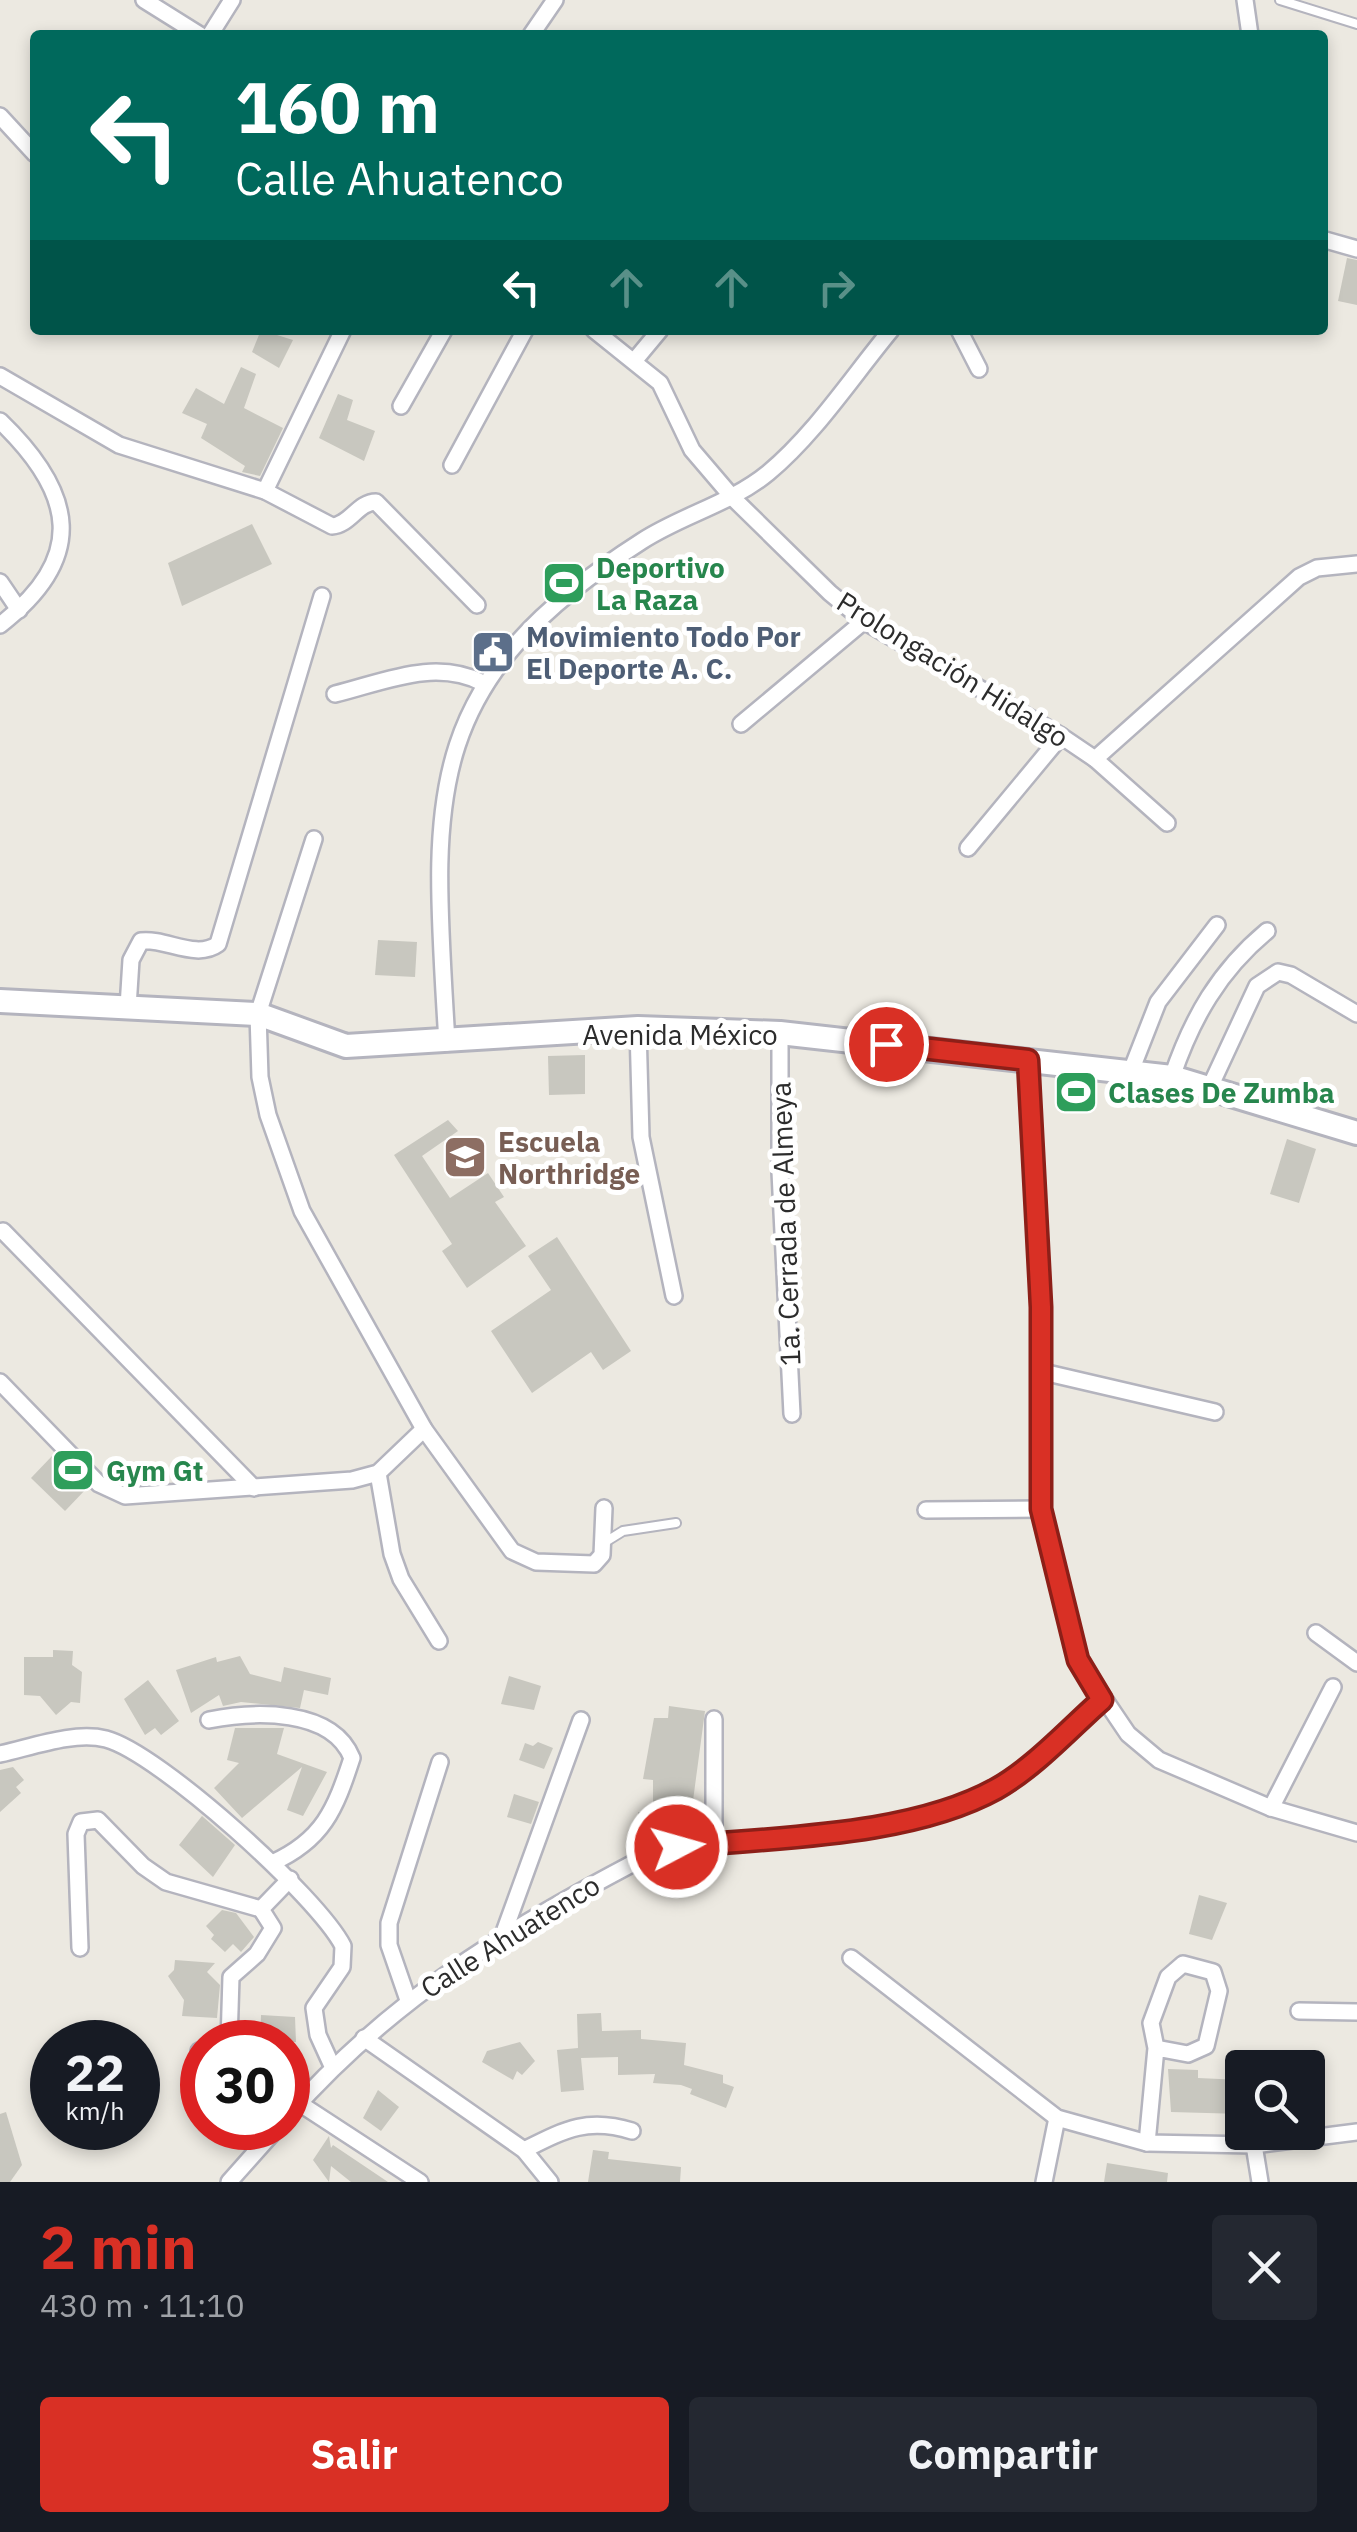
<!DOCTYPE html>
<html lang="es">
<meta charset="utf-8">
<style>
:root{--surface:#171b24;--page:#242831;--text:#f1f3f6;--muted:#9ea1a6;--accent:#d93025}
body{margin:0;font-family:"IBM Plex Sans",sans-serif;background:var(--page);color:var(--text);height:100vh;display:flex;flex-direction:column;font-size:38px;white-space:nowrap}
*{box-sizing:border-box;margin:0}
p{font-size:32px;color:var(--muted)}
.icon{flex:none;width:55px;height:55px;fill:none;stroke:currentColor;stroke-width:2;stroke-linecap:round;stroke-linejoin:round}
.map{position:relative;height:2182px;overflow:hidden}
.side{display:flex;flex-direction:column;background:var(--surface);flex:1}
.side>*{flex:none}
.top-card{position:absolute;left:30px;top:30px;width:1298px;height:305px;border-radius:10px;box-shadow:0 5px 15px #0003;background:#00695c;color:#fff;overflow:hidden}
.tools{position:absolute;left:1225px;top:2050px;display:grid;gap:20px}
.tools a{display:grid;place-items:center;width:100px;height:100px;border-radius:10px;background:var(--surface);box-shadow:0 5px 15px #0003;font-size:50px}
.speed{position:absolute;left:30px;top:2020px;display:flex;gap:20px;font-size:50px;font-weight:700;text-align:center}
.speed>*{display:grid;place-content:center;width:130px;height:130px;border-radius:50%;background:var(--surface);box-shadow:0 5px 15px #0003;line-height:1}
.speed small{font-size:25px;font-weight:400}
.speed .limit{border:15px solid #d22;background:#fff;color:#111}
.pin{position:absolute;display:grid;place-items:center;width:85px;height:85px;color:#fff;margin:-42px;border:5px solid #fff;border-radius:50%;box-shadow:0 2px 10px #0007}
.me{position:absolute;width:110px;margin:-55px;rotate:84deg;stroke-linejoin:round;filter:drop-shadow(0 0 8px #0008)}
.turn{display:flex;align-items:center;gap:35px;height:210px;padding:0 40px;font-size:45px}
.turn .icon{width:130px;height:130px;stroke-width:2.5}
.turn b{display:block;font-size:70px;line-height:85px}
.lanes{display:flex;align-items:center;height:95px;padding:0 40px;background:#0003;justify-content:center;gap:50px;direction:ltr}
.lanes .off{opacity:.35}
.round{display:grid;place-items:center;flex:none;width:105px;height:105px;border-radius:10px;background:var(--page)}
.headline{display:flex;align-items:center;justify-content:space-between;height:170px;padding:0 40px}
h1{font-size:60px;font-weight:800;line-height:75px;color:var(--accent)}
.cta{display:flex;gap:20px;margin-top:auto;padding:20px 40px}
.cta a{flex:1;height:115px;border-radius:10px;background:var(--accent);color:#fff;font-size:40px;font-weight:800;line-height:115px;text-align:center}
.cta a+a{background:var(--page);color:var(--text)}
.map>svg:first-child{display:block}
.building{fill:#c8c7bf}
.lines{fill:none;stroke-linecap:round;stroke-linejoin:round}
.lane-casing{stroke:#b4b4be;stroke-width:12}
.street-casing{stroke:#b4b4be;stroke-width:20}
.secondary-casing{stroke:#b4b4be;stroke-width:28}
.lane{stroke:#fff;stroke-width:8}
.street{stroke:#fff;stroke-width:15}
.secondary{stroke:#fff;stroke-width:22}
.route-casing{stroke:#8d1f18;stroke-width:25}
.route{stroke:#d93025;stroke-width:18}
.labels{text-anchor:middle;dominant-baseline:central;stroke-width:10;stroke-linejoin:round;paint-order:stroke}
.leisure-label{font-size:28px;font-weight:bold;fill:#27864d;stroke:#fff;text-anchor:start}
.service-label{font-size:28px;font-weight:bold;fill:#4e5e75;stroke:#fff;text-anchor:start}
.street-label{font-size:28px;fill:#2c2c2c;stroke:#fff}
.education-label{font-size:28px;font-weight:bold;fill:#785e54;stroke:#fff;text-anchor:start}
</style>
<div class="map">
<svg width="1357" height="2182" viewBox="0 0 1357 2182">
<rect width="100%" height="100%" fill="#ece9e1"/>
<g class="building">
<polygon points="1347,258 1357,260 1357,305 1338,301"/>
<polygon points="261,330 293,340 279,368 252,352"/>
<polygon points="241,367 256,374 244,408 283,428 260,476 242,472 245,466 201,438 207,424 182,413 196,388 224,404"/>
<polygon points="338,394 353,400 347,420 375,431 364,461 319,438"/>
<polygon points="252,524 272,564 182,606 168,563"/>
<polygon points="378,940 417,942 415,977 375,975"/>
<polygon points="585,1055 585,1094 549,1095 548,1056"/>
<polygon points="448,1120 458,1131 422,1156 450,1198 488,1173 504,1197 495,1202 526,1246 467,1288 442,1251 452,1244 394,1155"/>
<polygon points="1287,1139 1316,1149 1299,1203 1270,1194"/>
<polygon points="557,1237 631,1351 603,1370 591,1352 532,1393 491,1331 551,1290 528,1256"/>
<polygon points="53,1455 87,1488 65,1511 31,1478"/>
<polygon points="53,1650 73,1651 72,1665 82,1672 80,1703 71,1702 56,1715 40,1696 24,1695 24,1657 53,1657"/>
<polygon points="240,1656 250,1674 281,1682 284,1667 331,1678 328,1695 304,1690 300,1708 241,1702 223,1706 219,1695 191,1713 176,1670 216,1657 217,1662"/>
<polygon points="509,1676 541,1686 534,1710 501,1704"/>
<polygon points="148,1680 179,1721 161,1735 155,1728 145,1735 124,1699"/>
<polygon points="669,1706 705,1711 692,1808 685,1808 684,1827 669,1827 665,1833 638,1831 638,1812 653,1812 653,1780 643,1779 654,1718 668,1718"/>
<polygon points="235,1728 284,1728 277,1754 327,1772 303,1816 287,1810 302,1767 242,1818 214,1788 239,1763 227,1760"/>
<polygon points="538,1742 553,1748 544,1769 519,1760 525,1743 533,1746"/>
<polygon points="13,1767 24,1780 16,1787 21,1793 0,1812 0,1770"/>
<polygon points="514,1794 539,1802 531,1824 507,1817"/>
<polygon points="202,1816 235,1845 213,1877 179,1845"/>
<polygon points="1199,1895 1227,1903 1212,1940 1189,1934"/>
<polygon points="222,1910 236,1913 254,1937 241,1952 233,1944 225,1952 211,1939 214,1935 206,1926"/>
<polygon points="175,1960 215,1963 207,1972 220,1985 217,2018 182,2016 184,2000 168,1976 174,1970"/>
<polygon points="601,2013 602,2031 641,2030 641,2039 686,2043 684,2065 723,2075 723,2083 734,2087 726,2108 690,2094 692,2089 681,2085 653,2083 655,2074 618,2075 618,2057 581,2058 584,2090 561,2092 557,2050 578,2048 577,2014"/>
<polygon points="261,2015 295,2017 296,2042 260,2042"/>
<polygon points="520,2042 535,2061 522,2075 517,2071 513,2080 482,2062 487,2051"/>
<polygon points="1168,2069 1198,2070 1198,2078 1242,2080 1242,2114 1171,2112"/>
<polygon points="378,2090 399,2107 381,2131 363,2118"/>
<polygon points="6,2112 22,2165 10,2182 0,2182 0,2114"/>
<polygon points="329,2136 331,2148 333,2145 388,2182 351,2182 331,2166 329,2182 313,2160"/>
<polygon points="593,2150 609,2152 608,2159 681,2167 680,2182 588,2182"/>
<polygon points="1107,2163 1168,2173 1167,2182 1104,2182"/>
</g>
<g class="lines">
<g class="lane-casing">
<g id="lane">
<polyline points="1280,0 1357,24"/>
<polyline points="602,1544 623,1531 676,1523"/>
</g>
</g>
<g class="street-casing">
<g id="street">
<polyline points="144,0 200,35"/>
<polyline points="1245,0 1250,35"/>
<polyline points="210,35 232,0"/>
<polyline points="531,35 555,0"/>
<polyline points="0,116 35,154"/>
<polyline points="1322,239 1357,249"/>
<polyline points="594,330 660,383 692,450 733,498 830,593 864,621 1061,736 1095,759 1167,823"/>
<polyline points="959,330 979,369"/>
<polyline points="635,360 660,330"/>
<path d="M0 376 119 445 265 491 332 526C350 525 358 502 376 502L477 605"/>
<polyline points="401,406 444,330"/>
<path d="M0 421C76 494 87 558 0 625"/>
<polyline points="452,465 525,330"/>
<polyline points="265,491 343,330"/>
<polyline points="0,582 19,610"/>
<path d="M335 694C384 682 435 658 483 683"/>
<polyline points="741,724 864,621"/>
<polyline points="1095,759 1299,577 1317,568 1357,564"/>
<polyline points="314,839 258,1014 260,1077 268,1115 302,1211 424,1429 512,1551 536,1562 594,1564 602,1555 604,1508"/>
<polyline points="968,848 1061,736"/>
<path d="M128 1007 131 960 141 941C166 938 196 960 218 944L322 596"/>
<polyline points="638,1028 641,1137 674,1296"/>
<polyline points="780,1033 780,1172 792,1414"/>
<path d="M447 1043C433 801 415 686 642 541 682 515 730 504 768 473 815 434 852 377 891 330"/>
<polyline points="1029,1059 1043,1372 1041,1509 1078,1660 1128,1734 1159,1760 1271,1808 1357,1833"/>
<polyline points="1131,1071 1158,1002 1217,925"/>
<path d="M1172 1077C1192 1018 1219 971 1267 931"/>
<polyline points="1210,1087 1257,986 1278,972 1291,975 1357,1014"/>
<polyline points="3,1231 254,1488"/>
<polyline points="1043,1372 1215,1412"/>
<polyline points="0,1382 99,1484 125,1496 352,1480 378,1473 424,1429"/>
<polyline points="378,1473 392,1554 401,1579 439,1641"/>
<polyline points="926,1510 1041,1509"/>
<polyline points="1316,1633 1357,1663"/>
<polyline points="714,1719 714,1843"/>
<path d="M209 1720C254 1711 332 1708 352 1758 335 1810 323 1840 272 1863"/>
<path d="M0 1754C32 1747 74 1731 106 1739 159 1753 318 1897 343 1946L342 1967 314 2008 318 2035 333 2068"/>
<polyline points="1271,1808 1333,1687"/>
<polyline points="503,1935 581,1720"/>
<polyline points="80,1948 76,1834 81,1822 98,1820 143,1866 166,1882 261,1909"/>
<polyline points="851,1958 1057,2118 1147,2143 1254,2145 1357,2132"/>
<polyline points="408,2000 389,1945 389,1923 440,1762"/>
<polyline points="1299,2011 1357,2012"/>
<polyline points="364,2038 524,2150 550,2182"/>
<polyline points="229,2042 231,1977 257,1954 273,1928 261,1909 290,1879"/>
<polyline points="199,2051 202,2050"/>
<polyline points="299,2103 420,2182"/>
<path d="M288 2116C392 1998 510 1927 649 1855L677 1847C775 1838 909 1837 995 1789 1035 1767 1069 1729 1102 1700"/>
<polyline points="1147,2143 1156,2048 1151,2023 1168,1977 1183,1964 1213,1972 1219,1991 1206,2046 1188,2054 1156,2048"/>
<polyline points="1254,2145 1260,2182"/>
<path d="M524 2150C564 2130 587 2117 632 2131"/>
<polyline points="229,2182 277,2128"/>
<polyline points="1044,2182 1057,2118"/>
</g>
</g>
<g class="secondary-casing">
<polyline id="secondary" points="0,1001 258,1014 346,1046 638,1028 780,1033 1172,1077 1357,1133"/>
</g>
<use href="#lane" class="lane"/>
<use href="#street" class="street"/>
<use href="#secondary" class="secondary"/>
</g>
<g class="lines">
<g class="route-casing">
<path id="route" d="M677 1847C775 1837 909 1837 996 1789 1035 1767 1069 1729 1102 1700L1078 1660 1041 1509V1307L1028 1060 886 1044"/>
</g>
<use href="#route" class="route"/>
</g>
<defs>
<g id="stadium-square" transform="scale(2.25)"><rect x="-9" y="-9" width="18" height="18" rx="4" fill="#2e9e5b" stroke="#fff"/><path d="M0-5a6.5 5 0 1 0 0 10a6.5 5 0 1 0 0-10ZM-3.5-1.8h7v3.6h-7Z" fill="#fff"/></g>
<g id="civic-square" transform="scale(2.25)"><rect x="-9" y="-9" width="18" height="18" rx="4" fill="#5c6f8a" stroke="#fff"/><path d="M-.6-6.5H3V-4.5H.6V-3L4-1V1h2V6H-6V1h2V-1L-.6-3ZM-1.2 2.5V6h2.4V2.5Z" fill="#fff"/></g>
<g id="school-square" transform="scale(2.25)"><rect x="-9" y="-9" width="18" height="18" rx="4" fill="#8d6e63" stroke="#fff"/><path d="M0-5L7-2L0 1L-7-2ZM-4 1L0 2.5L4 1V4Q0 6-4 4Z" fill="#fff"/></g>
</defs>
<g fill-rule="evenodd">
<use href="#stadium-square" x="564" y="583"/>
<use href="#civic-square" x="493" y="652"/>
<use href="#stadium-square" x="1076" y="1092"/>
<use href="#school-square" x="465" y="1157"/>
<use href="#stadium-square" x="73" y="1470"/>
</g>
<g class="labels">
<g class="leisure-label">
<text x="596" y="567">Deportivo<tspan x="596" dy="32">La Raza</tspan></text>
<text x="1108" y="1092">Clases De Zumba</text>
<text x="106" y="1470">Gym Gt</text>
</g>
<g class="service-label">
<text x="526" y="636">Movimiento Todo Por<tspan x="526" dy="32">El Deporte A. C.</tspan></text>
</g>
<g class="street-label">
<text transform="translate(953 669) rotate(32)">Prolongación Hidalgo</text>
<text x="680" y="1034">Avenida México</text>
<text transform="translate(785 1224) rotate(-92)">1a. Cerrada de Almeya</text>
<text transform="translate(510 1936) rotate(-32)">Calle Ahuatenco</text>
</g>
<g class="education-label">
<text x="498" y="1141">Escuela<tspan x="498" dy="32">Northridge</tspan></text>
</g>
</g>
</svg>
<div class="tools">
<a><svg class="icon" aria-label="search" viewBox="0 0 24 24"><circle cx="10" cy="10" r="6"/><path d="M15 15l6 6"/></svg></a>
</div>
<div class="speed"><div>22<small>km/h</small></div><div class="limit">30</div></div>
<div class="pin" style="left:886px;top:1044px;background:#d93025"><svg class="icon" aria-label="arrive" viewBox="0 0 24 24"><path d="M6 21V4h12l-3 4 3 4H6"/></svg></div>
<svg class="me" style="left:677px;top:1847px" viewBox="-20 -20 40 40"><circle r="17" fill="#d93025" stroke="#fff" stroke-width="3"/><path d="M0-11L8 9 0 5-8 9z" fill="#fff"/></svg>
<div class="top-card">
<div class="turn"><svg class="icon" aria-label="left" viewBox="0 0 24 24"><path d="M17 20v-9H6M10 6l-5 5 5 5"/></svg><div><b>160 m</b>Calle Ahuatenco</div></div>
<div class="lanes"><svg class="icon" aria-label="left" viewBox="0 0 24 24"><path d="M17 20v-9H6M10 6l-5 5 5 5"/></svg><svg class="icon off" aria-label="ahead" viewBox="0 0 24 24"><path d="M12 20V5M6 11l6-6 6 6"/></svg><svg class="icon off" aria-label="ahead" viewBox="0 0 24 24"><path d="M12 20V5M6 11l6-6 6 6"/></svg><svg class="icon off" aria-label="right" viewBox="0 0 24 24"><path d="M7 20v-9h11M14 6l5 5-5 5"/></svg></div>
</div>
</div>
<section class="side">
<div class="headline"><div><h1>2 min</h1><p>430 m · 11:10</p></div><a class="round"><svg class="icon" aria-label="close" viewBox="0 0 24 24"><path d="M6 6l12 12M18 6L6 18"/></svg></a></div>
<div class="cta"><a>Salir</a><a>Compartir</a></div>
</section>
